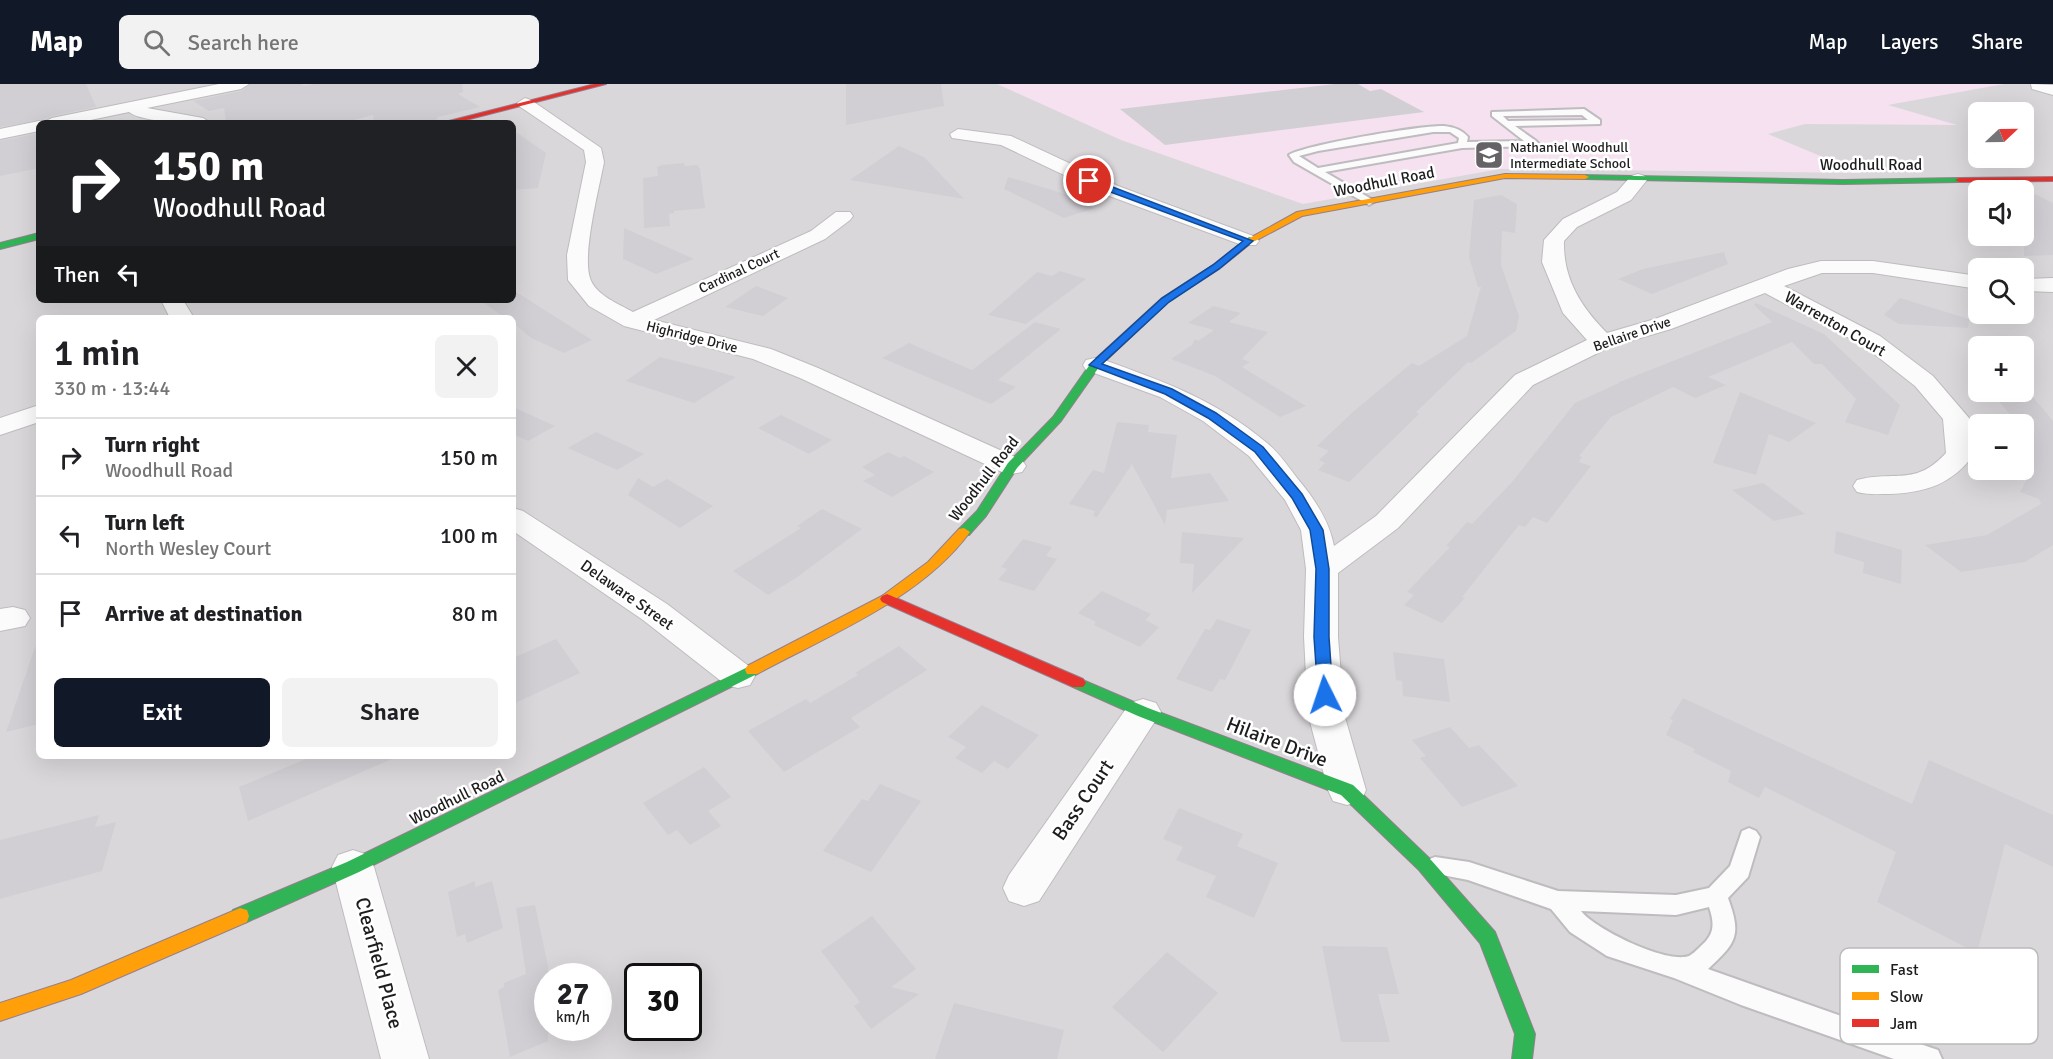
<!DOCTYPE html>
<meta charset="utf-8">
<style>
:root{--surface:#fff;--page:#f2f2f2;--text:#202124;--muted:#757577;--line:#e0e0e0;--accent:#111827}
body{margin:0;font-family:Signika,sans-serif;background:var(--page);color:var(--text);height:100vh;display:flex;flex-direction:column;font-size:22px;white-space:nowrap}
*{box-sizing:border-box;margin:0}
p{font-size:20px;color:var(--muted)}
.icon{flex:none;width:33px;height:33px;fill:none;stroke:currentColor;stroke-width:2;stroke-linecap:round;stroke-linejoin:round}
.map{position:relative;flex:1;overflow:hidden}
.drawer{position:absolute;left:36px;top:231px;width:480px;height:444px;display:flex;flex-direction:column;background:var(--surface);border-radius:9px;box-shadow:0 6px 24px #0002}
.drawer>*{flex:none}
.banner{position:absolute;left:36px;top:36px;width:480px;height:183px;border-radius:9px;box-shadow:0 6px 24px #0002;background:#202124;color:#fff;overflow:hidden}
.needle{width:39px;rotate:68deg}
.controls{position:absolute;left:1968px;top:18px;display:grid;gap:12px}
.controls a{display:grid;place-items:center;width:66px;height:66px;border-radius:9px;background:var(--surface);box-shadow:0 6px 24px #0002;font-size:30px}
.speed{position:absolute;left:534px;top:879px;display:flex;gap:12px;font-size:30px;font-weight:700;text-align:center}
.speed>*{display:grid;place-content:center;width:78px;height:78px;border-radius:50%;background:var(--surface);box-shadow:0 6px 24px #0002;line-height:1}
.speed small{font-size:15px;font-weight:400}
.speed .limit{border:3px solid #111;border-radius:9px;background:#fff;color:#111}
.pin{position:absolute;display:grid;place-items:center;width:51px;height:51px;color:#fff;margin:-26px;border:3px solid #fff;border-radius:50%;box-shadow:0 2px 6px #0007}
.me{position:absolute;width:66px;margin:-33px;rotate:356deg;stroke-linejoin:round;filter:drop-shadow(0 0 4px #0008)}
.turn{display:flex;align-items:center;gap:21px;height:126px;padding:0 18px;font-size:27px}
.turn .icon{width:78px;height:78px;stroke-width:2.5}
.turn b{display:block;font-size:42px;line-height:51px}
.then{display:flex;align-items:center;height:57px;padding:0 18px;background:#0003;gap:12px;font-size:22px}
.round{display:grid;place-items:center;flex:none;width:63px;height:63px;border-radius:9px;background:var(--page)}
.summary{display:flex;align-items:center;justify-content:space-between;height:102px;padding:0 18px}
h1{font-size:36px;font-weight:600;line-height:45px}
.primary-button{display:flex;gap:12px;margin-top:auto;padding:12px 18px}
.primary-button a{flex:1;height:69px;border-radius:9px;background:var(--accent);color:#fff;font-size:24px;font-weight:600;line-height:69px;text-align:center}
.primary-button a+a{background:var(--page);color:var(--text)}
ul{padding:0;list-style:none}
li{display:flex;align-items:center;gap:18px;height:78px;padding:0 18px;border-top:2px solid var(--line)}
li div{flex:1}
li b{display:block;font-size:22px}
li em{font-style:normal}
header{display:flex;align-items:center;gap:36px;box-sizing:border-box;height:84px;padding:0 30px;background:var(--accent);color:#fff}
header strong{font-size:28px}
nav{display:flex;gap:33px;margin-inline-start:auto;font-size:21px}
.search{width:420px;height:54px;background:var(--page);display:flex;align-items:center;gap:15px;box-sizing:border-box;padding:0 21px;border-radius:9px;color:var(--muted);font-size:22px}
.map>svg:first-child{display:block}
.residential{fill:#dad7da;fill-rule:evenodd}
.education{fill:#f5e1f0}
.building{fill:#d2cfd4}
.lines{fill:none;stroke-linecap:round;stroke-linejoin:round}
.lane-casing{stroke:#bebcbe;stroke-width:4}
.street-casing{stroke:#bebcbe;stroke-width:2}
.fast-casing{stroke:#947f8e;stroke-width:2}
.slow-casing{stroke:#947f8e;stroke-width:2}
.jam-casing{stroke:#947f8e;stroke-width:2}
.lane{fill:#fcfbfc;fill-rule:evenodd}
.street{fill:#fcfbfc;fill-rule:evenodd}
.fast{fill:#30b455;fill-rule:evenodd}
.slow{fill:#ff9f0a;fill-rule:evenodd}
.jam{fill:#e5322d;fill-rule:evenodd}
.route{fill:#1a73e8;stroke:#114b97;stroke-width:1.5}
.labels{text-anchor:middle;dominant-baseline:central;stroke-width:5;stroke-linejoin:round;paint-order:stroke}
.far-poi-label{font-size:14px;fill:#1d1d1d;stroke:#fff;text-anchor:start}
.far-street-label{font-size:14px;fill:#1d1d1d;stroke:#fff}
.street-label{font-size:16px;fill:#1d1d1d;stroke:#fff}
.near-street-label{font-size:20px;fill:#1d1d1d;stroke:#fff}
.key{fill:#fff;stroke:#bbb;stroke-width:1.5}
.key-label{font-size:16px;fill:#1d1d1d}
</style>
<header>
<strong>Map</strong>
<div class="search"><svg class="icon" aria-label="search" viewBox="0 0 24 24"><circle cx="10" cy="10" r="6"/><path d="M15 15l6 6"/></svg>Search here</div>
<nav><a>Map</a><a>Layers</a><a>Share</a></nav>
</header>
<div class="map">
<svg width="2053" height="975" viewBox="0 0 2053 975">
<rect width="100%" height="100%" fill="#ebe6eb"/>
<path class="residential" d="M0 0H2053V975H0ZM1978 28H2024V74H1978ZM39 39H513V216H39ZM1978 106H2024V152H1978ZM1978 184H2024V230H1978ZM39 234H513V672H39ZM1978 262H2024V308H1978ZM1978 340H2024V386H1978ZM548 892H598V944H548ZM638 892H688V944H638Z"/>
<polygon class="education" points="997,0 2004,0 1888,21 1957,41 1805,40 1768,50 1861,89 1500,85 1303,120 1121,56"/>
<g class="building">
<polygon points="0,0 86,0 96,23 52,32 44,36 0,43"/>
<polygon points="251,0 301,0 304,2 314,0 462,0 463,8 458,10 480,23 438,33 434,39 374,39 373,31 343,39 226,39 224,24 209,27 193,17 241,7"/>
<polygon points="846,0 941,0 944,22 846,41"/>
<polygon points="1335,0 1358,0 1370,7 1381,5 1424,28 1165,61 1120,25"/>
<polygon points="513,46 546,69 538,104 513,106"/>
<polygon points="39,49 39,84 0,92 0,57"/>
<polygon points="899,62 924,73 964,115 850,96"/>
<polygon points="684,79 685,82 697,81 700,85 705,124 674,127 674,129 669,130 670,142 644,144 643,94 658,92 657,83 662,81"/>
<polygon points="1008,93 1062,109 1095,124 1064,134 1004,105"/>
<polygon points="2024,105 2053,119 2053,171 2024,172"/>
<polygon points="1501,111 1517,120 1515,149 1502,147 1501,181 1519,232 1516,247 1471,279 1468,278 1416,328 1419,330 1349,398 1318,386 1325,379 1319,376 1329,367 1317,362 1354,327 1412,279 1419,282 1467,252 1481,203 1478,203 1469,173 1474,116"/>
<polygon points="624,144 665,162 694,175 656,190 623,175"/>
<polygon points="1724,168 1728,180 1652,210 1618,195 1643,185"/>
<polygon points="1060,187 1086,195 1026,240 988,231 1037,188 1052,192"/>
<polygon points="756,202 788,214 763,232 725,223"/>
<polygon points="513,206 592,256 564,269 531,254 513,239 513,234 505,234 480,216 513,216"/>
<polygon points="1900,214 1969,235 1968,244 1899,240 1884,231"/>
<polygon points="1756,219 1824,250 1900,321 1888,351 1845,338 1856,315 1822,280 1814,280 1792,258 1708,293 1726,301 1695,314 1673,303 1611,333 1579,372 1582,373 1579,378 1591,382 1547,439 1533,433 1525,443 1519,441 1462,513 1465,514 1442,539 1404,521 1414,511 1407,508 1450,463 1446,462 1467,438 1472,440 1512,398 1575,319 1619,299 1617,299 1772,238 1754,221"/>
<polygon points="1213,222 1241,229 1229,238 1268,248 1242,275 1250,278 1242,283 1306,322 1280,333 1215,292 1171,275 1192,261 1195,255 1198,257 1214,246 1188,239"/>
<polygon points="1035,238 1061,245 998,296 1016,303 991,320 882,274 909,259 972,286"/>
<polygon points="660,273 712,286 736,293 694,319 626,297"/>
<polygon points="1740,308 1816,339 1789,358 1769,350 1756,391 1713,379"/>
<polygon points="1992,309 2033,313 2053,337 2053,461 2025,478 1961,488 1925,461 1987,451 2041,420 2039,415 2020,408 2032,386 2024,355 2024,340 2018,340"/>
<polygon points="513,323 555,342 528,357 513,350"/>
<polygon points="781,331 832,356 809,370 758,344"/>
<polygon points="1117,338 1149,341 1148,348 1177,351 1171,394 1210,389 1229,417 1167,426 1165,441 1132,380 1097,433 1093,432 1095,427 1069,420 1093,386 1104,389"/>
<polygon points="596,348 644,370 617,386 568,364"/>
<polygon points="888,368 900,374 904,372 934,388 892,413 863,397 875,391 862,383"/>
<polygon points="638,394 653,403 667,395 713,422 680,444 628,411"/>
<polygon points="1763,399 1805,430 1774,437 1732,406"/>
<polygon points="822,425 862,445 796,494 768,511 733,487 801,444 797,442"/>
<polygon points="1836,447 1902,466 1901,500 1863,489 1864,478 1834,469"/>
<polygon points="1182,448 1244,454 1192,509 1194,480 1180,479"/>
<polygon points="1023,455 1052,463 1046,472 1057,475 1034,507 998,496 1007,485 1001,483"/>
<polygon points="1102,507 1151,530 1145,536 1159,543 1140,563 1094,541 1096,538 1078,529"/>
<polygon points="1217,535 1251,546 1225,596 1220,595 1212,608 1176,595 1205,545 1210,546"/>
<polygon points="556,555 580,589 513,620 513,574"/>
<polygon points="899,562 927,586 851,634 860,643 784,688 748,647 806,615 810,619 858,591 855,589"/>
<polygon points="35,563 39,563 39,640 6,648"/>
<polygon points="1393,568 1444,575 1450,618 1403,612 1402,597 1396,596"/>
<polygon points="1683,614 1912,720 1929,676 2053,731 2053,783 2005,760 1977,869 1877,818 1896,768 1765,703 1759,714 1728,698 1731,687 1693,668 1695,665 1666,651 1673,636 1670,635"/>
<polygon points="982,621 1039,651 1008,685 994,677 982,689 955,674 966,663 948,653"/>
<polygon points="1450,643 1469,664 1479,661 1518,702 1462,723 1420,674 1426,672 1412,656"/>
<polygon points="313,672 399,672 248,737 239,703"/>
<polygon points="704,683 731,713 708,727 721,742 690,761 677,746 668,751 643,719"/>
<polygon points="880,700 921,717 871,788 823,767 862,715 868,717"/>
<polygon points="1179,724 1243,750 1237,762 1278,779 1254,834 1206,813 1216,792 1176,776 1183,763 1163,755"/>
<polygon points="99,731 95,743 116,738 102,787 0,815 0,756"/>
<polygon points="475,797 475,803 492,797 503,844 467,859 465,850 457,853 448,808"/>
<polygon points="535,821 548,882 548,957 510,973 498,906 504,903 504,899 526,890 516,824"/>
<polygon points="872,832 916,885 891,903 919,910 871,945 854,922 860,918 821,867"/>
<polygon points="1322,862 1387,863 1399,910 1378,910 1390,958 1341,958"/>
<polygon points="1167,868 1218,909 1163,968 1112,923"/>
<polygon points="954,919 1064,946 1057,975 935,975"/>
</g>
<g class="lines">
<g class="lane-casing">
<g id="lane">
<path d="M1584 25 1600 36V40L1515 42 1536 57 1538 59 1533 62 1462 64 1325 88 1373 116 1374 118 1369 121 1294 78 1289 71C1303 61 1423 41 1444 42 1454 43 1462 46 1468 53L1467 58 1524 57 1492 32V28ZM1582 31 1588 36 1508 37 1503 32ZM1433 48H1450L1459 54 1458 59 1318 84 1299 72 1318 67Z"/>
<path d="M1749 744 1756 747 1760 753 1748 793 1728 814C1742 852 1736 859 1708 885L1929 963 1938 966 1942 975H1894L1741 921 1674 894 1607 872 1570 848 1551 825 1468 796 1427 788 1424 782 1427 776 1435 773 1469 778 1558 807 1676 811 1709 804 1730 782 1742 747ZM1709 823C1714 838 1715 849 1703 860 1699 864 1693 870 1689 872 1666 880 1595 845 1581 827L1676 831Z"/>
</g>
</g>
<g class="street-casing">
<g id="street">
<path d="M219 0H249L241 5 147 24 203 34 211 39C193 39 143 39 129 28L76 39H39V47L0 55V45L39 37 44 38 52 34Z"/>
<polygon points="2031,0 2053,1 2053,11 2032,5"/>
<path d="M525 14 531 16 601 64 604 78C599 105 582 170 590 194 595 211 619 220 633 228L811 147 836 128H850L853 132 850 136 825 155 654 236 771 265 818 284 1022 376 1026 382 1022 388 1012 390 1002 388 800 294 753 275 624 242 589 222 568 196 567 171 586 78 584 66 519 22 517 19Z"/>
<polygon points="958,45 1011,52 1118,102 1256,153 1259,157 1256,161 1242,161 1104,110 1001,61 952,54 950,50"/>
<path d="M1638 90 1645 92 1647 96 1631 116 1577 143 1564 157C1563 195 1581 223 1607 249L1655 235 1788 185 1821 177H1873L1978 192V205L1873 189H1822L1784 202 1880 252 1933 292 1969 334 1974 370C1953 400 1925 409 1889 410 1878 410 1868 411 1857 408L1853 402 1857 396C1895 386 1915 403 1946 369L1943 335 1915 302 1864 262 1765 209 1671 245 1610 263 1533 301 1398 444 1338 489V553L1344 630 1366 706 1361 717 1347 721 1333 717 1328 706 1308 630 1304 553 1306 485 1301 446 1285 416 1249 372 1203 337 1160 313 1086 286 1083 281 1086 276 1095 274 1104 276C1165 298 1216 316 1267 359 1278 368 1288 382 1297 394 1314 414 1329 436 1334 462L1376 432 1515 291 1587 256 1563 229 1542 178 1544 156 1563 135 1617 108 1631 92Z"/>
<polygon points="2053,194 2053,208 2024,207 2024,195"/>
<polygon points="161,216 183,216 194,234 170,234"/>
<polygon points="39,321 39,338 0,351 0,334"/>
<polygon points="513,424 523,427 667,520 750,583 755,592 750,601 738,604 726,601 643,536 513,447"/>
<polygon points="13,523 25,526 30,534 25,542 0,547 0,525"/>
<polygon points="1143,615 1156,619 1161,628 1039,817 1024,822 1009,817 1003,804 1009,791 1130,619"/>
<polygon points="353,766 368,771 374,783 429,975 381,975 332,783 338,771"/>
</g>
</g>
<g class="fast-casing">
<g id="fast">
<polygon points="1582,91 1843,96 1959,94 1963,96 1959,98 1843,100 1585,95 1582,95"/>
<polygon points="39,149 39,155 0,165 0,159"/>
<polygon points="1249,153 1256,155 1219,185 1168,218 1099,283 1061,337 1017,384 986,432 969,451 959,451 958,448 959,445 977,427 1008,379 1053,333 1091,279 1162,214 1213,181"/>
<polygon points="752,581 757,582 759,586 757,590 359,788 247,838 240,840 233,838 231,832 233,826 347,778"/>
<polygon points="1078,594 1148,624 1353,701 1431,776 1495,848 1535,950 1532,975 1512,975 1515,950 1480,859 1419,786 1341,711 1138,632 1073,603 1070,599 1073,595"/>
</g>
</g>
<g class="slow-casing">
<g id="slow">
<polygon points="1505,90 1585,91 1589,93 1585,95 1505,94 1302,132 1255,157 1248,155 1297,128"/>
<path d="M964 444 970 448C921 515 829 551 757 590H747L745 586 747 582 882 512 928 478 959 445Z"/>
<polygon points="240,824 247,826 249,832 247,838 81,910 0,937 0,919 71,896"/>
</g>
</g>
<g class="jam-casing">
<g id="jam">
<polygon points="595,0 606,0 454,39 441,39"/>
<polygon points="2053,93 2053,97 1959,98 1955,96 1959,94"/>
<polygon points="887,510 1083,595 1086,599 1083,603 1073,603 882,518 880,515 882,512"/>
</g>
</g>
<use href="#lane" class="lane"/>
<use href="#street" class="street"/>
<use href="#fast" class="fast"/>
<use href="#slow" class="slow"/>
<use href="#jam" class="jam"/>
</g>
<polygon class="route" points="1086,95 1092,95 1253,157 1219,185 1169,218 1102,280 1172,305 1216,329 1263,363 1302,410 1323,446 1329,485 1329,553 1333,611 1331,615 1320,615 1318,611 1314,553 1316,485 1310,446 1292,414 1255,368 1208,334 1165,310 1089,281 1162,214 1213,181 1243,157 1086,99"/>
<defs>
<g id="school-square" transform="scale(1.5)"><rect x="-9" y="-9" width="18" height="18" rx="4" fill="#656365" stroke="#fff"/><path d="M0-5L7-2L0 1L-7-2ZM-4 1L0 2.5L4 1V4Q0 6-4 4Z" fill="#fff"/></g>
</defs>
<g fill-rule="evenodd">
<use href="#school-square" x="1489" y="71"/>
</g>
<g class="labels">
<g class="far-poi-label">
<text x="1510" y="63">Nathaniel Woodhull<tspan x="1510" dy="16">Intermediate School</tspan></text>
</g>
<g class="far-street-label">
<text transform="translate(739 187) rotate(-25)">Cardinal Court</text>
<text transform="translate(1632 250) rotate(-19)">Bellaire Drive</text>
<text transform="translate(692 253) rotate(14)">Highridge Drive</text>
</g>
<g class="street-label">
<text x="1871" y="81">Woodhull Road</text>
<text transform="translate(1384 98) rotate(-11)">Woodhull Road</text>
<text transform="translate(1835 240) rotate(30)">Warrenton Court</text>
<text transform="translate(984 395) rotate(-52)">Woodhull Road</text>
<text transform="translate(627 511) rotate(35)">Delaware Street</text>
<text transform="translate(457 714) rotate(-26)">Woodhull Road</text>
</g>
<g class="near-street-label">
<text transform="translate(1277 658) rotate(21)">Hilaire Drive</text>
<text transform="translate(1083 716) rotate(-56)">Bass Court</text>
<text transform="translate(379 879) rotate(75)">Clearfield Place</text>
</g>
</g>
<rect x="1840" y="864" width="198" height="96" rx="9" class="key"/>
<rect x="1852" y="881" width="27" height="8" fill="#30b455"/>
<rect x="1852" y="908" width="27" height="8" fill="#ff9f0a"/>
<rect x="1852" y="935" width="27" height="8" fill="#e5322d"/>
<g class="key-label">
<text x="1890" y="891">Fast</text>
<text x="1890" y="918">Slow</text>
<text x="1890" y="945">Jam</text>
</g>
</svg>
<div class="controls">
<a><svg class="needle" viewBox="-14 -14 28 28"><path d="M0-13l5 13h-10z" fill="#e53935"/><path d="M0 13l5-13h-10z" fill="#757577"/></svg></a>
<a><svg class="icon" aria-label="sound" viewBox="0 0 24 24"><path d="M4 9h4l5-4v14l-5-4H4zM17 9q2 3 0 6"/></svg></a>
<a><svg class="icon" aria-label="search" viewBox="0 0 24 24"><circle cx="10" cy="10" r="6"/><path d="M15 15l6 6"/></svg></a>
<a>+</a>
<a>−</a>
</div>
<div class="speed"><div>27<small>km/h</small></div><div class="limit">30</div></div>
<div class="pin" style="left:1089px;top:97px;background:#d93025"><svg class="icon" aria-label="arrive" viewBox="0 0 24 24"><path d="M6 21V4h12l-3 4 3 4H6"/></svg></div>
<svg class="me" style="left:1325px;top:611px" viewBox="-20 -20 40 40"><circle r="19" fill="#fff"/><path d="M0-13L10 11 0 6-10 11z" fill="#1a73e8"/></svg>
<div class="banner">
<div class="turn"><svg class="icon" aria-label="right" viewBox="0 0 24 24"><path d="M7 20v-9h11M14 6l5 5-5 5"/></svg><div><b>150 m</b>Woodhull Road</div></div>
<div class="then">Then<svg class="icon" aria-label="left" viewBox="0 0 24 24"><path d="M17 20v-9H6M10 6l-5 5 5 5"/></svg></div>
</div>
<section class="drawer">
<div class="summary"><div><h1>1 min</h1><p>330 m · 13:44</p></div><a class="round"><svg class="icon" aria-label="close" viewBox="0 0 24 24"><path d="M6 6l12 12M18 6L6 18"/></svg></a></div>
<ul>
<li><svg class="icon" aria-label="right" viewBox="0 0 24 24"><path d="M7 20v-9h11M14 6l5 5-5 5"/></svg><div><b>Turn right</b><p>Woodhull Road</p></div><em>150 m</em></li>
<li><svg class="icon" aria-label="left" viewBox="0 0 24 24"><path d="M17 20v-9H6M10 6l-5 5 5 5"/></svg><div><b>Turn left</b><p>North Wesley Court</p></div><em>100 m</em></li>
<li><svg class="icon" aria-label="arrive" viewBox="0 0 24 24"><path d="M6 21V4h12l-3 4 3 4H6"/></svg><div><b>Arrive at destination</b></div><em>80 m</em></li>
</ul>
<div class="primary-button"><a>Exit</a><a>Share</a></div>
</section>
</div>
